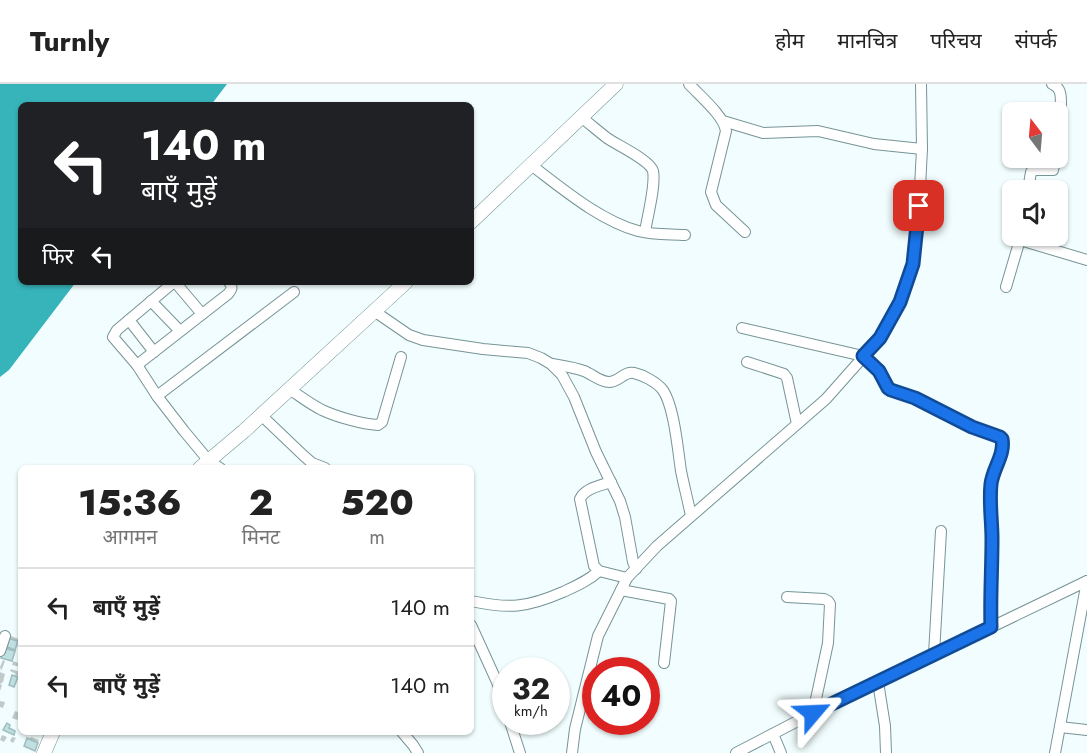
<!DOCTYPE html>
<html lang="hi">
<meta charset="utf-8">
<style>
:root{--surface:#fff;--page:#f2f2f2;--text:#222;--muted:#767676;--line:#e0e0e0}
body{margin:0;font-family:Jost,"Noto Sans Devanagari",sans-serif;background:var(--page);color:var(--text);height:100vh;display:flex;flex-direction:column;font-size:22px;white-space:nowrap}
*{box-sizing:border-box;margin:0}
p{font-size:20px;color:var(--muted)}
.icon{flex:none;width:33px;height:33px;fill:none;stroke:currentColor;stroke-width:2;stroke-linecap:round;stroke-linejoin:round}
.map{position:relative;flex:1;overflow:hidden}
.drawer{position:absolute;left:18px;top:381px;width:456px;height:270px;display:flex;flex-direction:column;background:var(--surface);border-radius:9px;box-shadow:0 2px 4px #0004}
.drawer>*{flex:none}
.hud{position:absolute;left:18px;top:18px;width:456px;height:183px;border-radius:9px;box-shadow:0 2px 4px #0004;background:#202124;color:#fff;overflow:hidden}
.needle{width:39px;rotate:344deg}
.buttons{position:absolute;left:1002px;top:18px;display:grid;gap:12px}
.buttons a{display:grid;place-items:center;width:66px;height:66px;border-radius:9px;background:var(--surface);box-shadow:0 2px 4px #0004;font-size:30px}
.speed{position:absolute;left:492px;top:573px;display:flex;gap:12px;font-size:30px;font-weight:700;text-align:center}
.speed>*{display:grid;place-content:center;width:78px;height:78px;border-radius:50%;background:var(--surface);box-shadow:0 2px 4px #0004;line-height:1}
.speed small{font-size:15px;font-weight:400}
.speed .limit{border:9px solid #d22;background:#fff;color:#111}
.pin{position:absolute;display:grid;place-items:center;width:51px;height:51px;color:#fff;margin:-26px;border-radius:12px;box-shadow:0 3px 9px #0006}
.me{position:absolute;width:66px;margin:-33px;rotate:64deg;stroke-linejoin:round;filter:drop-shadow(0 0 4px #0008)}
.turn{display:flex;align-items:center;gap:21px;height:126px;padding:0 24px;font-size:27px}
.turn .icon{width:78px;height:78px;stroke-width:2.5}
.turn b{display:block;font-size:42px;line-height:51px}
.then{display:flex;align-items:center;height:57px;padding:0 24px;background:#0003;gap:12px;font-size:22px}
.eta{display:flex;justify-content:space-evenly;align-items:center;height:102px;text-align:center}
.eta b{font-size:36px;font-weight:800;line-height:42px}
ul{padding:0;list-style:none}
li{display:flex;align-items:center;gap:18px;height:78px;padding:0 24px;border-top:2px solid var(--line)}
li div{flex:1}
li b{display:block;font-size:22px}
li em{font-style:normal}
header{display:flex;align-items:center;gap:36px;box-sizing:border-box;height:84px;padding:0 30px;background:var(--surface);border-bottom:2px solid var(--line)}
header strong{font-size:28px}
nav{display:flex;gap:33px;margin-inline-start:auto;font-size:21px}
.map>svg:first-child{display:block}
.water{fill:#36b4ba}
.shadow{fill:#0003}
.building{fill:#c0dfe1;stroke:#9ebdbe;stroke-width:1.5}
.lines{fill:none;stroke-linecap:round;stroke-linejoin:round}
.minor-casing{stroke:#779496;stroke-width:12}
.major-casing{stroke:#779496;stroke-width:15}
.minor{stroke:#fff;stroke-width:10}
.major{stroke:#fff;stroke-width:14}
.route-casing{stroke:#114b97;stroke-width:15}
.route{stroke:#1a73e8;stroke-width:10}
</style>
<header>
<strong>Turnly</strong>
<nav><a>होम</a><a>मानचित्र</a><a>परिचय</a><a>संपर्क</a></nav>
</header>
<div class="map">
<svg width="1087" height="669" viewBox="0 0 1087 669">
<rect width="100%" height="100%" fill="#f1fdfe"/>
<polygon class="water" points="0,0 227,0 211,21 21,21 21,198 76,198 9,286 0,293"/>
<g class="shadow">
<polygon points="11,552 19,555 17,562 15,564 16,564 14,573 12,575 2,573 9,554"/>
<polygon points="3,576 5,577 2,585 0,588 1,586 0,583"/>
<polygon points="13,577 21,580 21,583 12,581"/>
<polygon points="11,585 20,588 17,592 15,601 14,592 16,590 10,587"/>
<polygon points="0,588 5,590 3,598 0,600 2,601 0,607"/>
<polygon points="0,617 5,618 3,624 0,623"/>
<polygon points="15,627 21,629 17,636 12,634"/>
<polygon points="2,651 7,653 4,658 0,656"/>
<polygon points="12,653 16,654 13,659 10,657"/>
<polygon points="31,653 39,656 36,663 29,655"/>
</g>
<g class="building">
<polygon points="7,554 18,557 15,566 5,562"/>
<polygon points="3,564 15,567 12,577 1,574"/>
<polygon points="12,591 18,593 14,603 9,601"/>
<polygon points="7,639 10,641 9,644 15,647 14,651 3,646"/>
<polygon points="27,654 38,659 35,667 24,662"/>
</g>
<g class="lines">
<g class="minor-casing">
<g id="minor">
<path d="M689 0C700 12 724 32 726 47L711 108 716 121 745 148"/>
<path d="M1052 0C1056 2 1057 2 1059 6 1064 15 1058 40 1058 51"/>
<path d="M581 33C590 40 598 47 607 54 617 61 650 76 653 87 656 101 647 134 645 148"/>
<polyline points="723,37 763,49 818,47 874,60 922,65"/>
<path d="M531 81C563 105 599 136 638 147 653 151 670 150 685 151"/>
<polyline points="1028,106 1031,88 1035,86 1053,86 1056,74"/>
<polyline points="1020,156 1087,176"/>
<polyline points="174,198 117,246 113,253 137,281 157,312 184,347 209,377 220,384"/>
<polyline points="175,198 202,230"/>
<polyline points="1006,203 1021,152"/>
<polyline points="151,217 180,247"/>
<polyline points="374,227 409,251 423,256 483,265 528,269 541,274 551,280 562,291 574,313 596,368 620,417 625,433 633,478 636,485"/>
<polyline points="129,236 154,268"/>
<path d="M742 244 863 272 879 287 888 304 891 306 915 314 973 343 1001 354C1008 369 992 387 991 403 990 420 992 437 992 454 992 484 990 513 991 543"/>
<polyline points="747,278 784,290 787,294 797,340"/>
<path d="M552 280C563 282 573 283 584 287 592 290 600 298 609 298 619 298 624 287 634 289 643 291 656 298 662 305 674 320 678 367 681 387 684 402 688 417 691 432"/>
<path d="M137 281 228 210C232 205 233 203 229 198"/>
<path d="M289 305C300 312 310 320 322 326 337 333 362 340 378 341L382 338 401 273"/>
<polyline points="157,312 294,208"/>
<polyline points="261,331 304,372 312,379 325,384"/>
<path d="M611 398C600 402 585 404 580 415L594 482 599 487 627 494"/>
<polyline points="621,506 669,515 671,517 664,579"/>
<polyline points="787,513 824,515 828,517 830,520 828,559 813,629"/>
<path d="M471 517C509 525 526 524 563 508 576 502 588 497 599 487"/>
<polyline points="471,541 497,598 506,623"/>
<polyline points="0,567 5,552"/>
<polyline points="934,570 941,447"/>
<polyline points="878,598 885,642 886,669"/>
<polyline points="510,638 520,669"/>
<polyline points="1060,643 1087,646"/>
<polyline points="402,648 413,661 418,669"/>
<polyline points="773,650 781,669"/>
<polyline points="572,669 575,645 598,552 627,494 657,462 826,315 880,254 900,218 913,180 919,122 922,65 921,0"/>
<polyline points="736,669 813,629 1087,497"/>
<polyline points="1055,669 1087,497"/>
</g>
</g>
<g class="major-casing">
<g id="major">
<polyline points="471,138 616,0"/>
<polyline points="200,384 244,347 406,198"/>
<polyline points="44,669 53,648"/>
</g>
</g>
<use href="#minor" class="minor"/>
<use href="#major" class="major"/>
</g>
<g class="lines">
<g class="route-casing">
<path id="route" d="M813 629 991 543C990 514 992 485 992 455 992 437 989 418 991 400 993 384 1005 371 1002 355L1000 353 972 343 915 314 891 306 888 304 879 287 863 272 880 254 900 218 913 180 919 122"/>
</g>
<use href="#route" class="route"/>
</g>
</svg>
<div class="buttons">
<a><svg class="needle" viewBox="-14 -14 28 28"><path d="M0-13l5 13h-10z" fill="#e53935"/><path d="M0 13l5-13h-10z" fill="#767676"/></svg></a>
<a><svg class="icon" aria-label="sound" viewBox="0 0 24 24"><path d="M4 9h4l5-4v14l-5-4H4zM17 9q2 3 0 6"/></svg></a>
</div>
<div class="speed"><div>32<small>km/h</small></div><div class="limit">40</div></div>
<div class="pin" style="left:919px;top:122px;background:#d93025"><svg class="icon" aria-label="arrive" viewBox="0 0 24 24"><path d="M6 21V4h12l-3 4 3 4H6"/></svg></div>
<svg class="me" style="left:813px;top:629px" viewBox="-20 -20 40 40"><path d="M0-17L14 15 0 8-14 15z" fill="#1a73e8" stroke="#fff" stroke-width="4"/></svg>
<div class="hud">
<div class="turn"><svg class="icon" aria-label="left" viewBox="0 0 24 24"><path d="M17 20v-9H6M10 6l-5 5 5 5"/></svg><div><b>140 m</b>बाएँ मुड़ें</div></div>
<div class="then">फिर<svg class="icon" aria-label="left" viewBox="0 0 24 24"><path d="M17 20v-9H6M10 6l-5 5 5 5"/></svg></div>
</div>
<section class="drawer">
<div class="eta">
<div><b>15:36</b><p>आगमन</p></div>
<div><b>2</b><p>मिनट</p></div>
<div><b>520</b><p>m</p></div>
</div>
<ul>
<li><svg class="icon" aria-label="left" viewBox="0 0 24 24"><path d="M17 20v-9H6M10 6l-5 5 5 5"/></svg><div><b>बाएँ मुड़ें</b></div><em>140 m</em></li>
<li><svg class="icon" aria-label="left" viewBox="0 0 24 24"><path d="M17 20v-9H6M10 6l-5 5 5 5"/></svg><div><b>बाएँ मुड़ें</b></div><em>140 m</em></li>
</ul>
</section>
</div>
